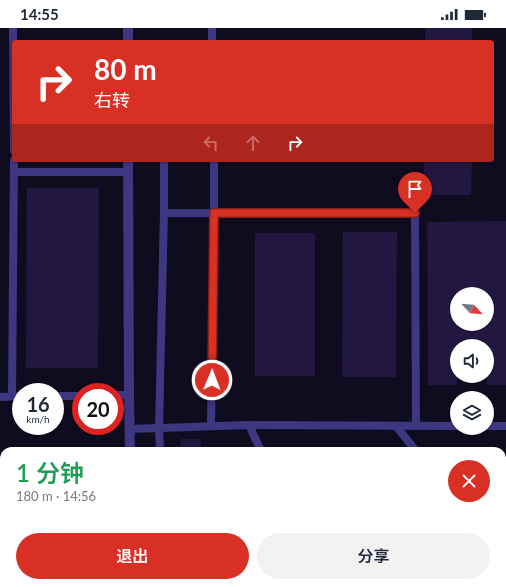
<!DOCTYPE html>
<html lang="zh">
<meta charset="utf-8">
<style>
:root{--surface:#fff;--page:#f2f2f3;--text:#1f2937;--muted:#747a83;--accent:#d93025}
body{margin:0;font-family:Lato,"Noto Sans SC",sans-serif;background:var(--page);color:var(--text);height:100vh;display:flex;flex-direction:column;font-size:15px;white-space:nowrap}
*{box-sizing:border-box;margin:0}
p{font-size:13px;color:var(--muted)}
.icon{flex:none;width:22px;height:22px;fill:none;stroke:currentColor;stroke-width:2;stroke-linecap:round;stroke-linejoin:round}
.map{position:relative;flex:1;overflow:hidden}
.sheet{position:absolute;left:0px;top:419px;width:506px;height:140px;display:flex;flex-direction:column;background:var(--surface);border-radius:12px 12px 0 0;box-shadow:0 1px 3px #0004}
.sheet>*{flex:none}
.top-card{position:absolute;left:12px;top:12px;width:482px;height:122px;border-radius:4px;box-shadow:0 1px 3px #0004;background:#d93025;color:#fff;overflow:hidden}
.needle{width:26px;rotate:116deg}
.controls{position:absolute;left:450px;top:259px;display:grid;gap:8px}
.controls a{display:grid;place-items:center;width:44px;height:44px;border-radius:50%;background:var(--surface);box-shadow:0 1px 3px #0004;font-size:20px}
.speed{position:absolute;left:12px;top:355px;display:flex;gap:8px;font-size:20px;font-weight:700;text-align:center}
.speed>*{display:grid;place-content:center;width:52px;height:52px;border-radius:50%;background:var(--surface);box-shadow:0 1px 3px #0004;line-height:1}
.speed small{font-size:10px;font-weight:400}
.speed .limit{border:6px solid #d22;background:#fff;color:#111}
.pin{position:absolute;display:grid;place-items:center;width:34px;height:34px;color:#fff;margin:-41px -17px;border-radius:50% 50% 50% 0;rotate:-45deg;box-shadow:0 0 4px #0007}
.pin .icon{rotate:45deg}
.me{position:absolute;width:44px;margin:-22px;rotate:1deg;stroke-linejoin:round;filter:drop-shadow(0 0 3px #0008)}
.turn{display:flex;align-items:center;gap:14px;height:84px;padding:0 16px;font-size:18px}
.turn .icon{width:52px;height:52px;stroke-width:2.5}
.turn b{display:block;font-size:28px;line-height:34px}
.lanes{display:flex;align-items:center;height:38px;padding:0 16px;background:#0003;justify-content:center;gap:20px;direction:ltr}
.lanes .off{opacity:.35}
.round{display:grid;place-items:center;flex:none;width:42px;height:42px;border-radius:21px;background:var(--page)}
.summary{display:flex;align-items:center;justify-content:space-between;height:68px;padding:0 16px}
h1{font-size:24px;font-weight:600;line-height:30px;color:#1e9e55}
.primary-button{display:flex;gap:8px;margin-top:auto;padding:8px 16px}
.primary-button a{flex:1;height:46px;border-radius:24px;background:var(--accent);color:#fff;font-size:16px;font-weight:600;line-height:46px;text-align:center}
.primary-button a+a{background:var(--page);color:var(--text)}
.status{display:flex;justify-content:space-between;align-items:center;height:28px;padding:0 20px;background:var(--surface);direction:ltr}
.status svg{height:11px;fill:currentColor}
.map>svg:first-child{display:block}
.building{fill:#221741;fill-rule:evenodd}
.lines{fill:none;stroke-linecap:round;stroke-linejoin:round}
.lane{stroke:#3d3680;stroke-width:8}
.street{stroke:#3d3680;stroke-width:10}
.route-casing{stroke:#8d1f18;stroke-width:10}
.route{stroke:#d93025;stroke-width:7}
</style>
<div class="status"><b>14:55</b><svg viewBox="0 0 49 12"><path d="M0 12V9h3v3zM5 12V6h3v6zM10 12V3h3v9zM15 12V0h3v12zM26 1h20v11H26zM47 4h2v5h-2z"/></svg></div>
<div class="map">
<svg width="506" height="559" viewBox="0 0 506 559">
<rect width="100%" height="100%" fill="#100c20"/>
<g class="building">
<rect x="425" y="0" width="47" height="14"/>
<polygon points="424,132 472,132 471,167 424,167"/>
<polygon points="27,160 99,160 98,340 26,340"/>
<path d="M506 193V357H487V318H457V357H428L427 194ZM457 266H487V296H457Z"/>
<polygon points="343,204 397,204 396,349 342,349"/>
<rect x="255" y="205" width="60" height="143"/>
<polygon points="181,411 201,411 201,423 180,423"/>
</g>
<g class="lines">
<g class="lane">
<polyline points="13,0 14,123"/>
<polyline points="212,0 212,14"/>
<polyline points="14,144 128,144"/>
<polyline points="164,185 415,185 416,398"/>
<polyline points="115,367 129,367"/>
<polyline points="12,368 14,132"/>
<polyline points="55,368 81,368"/>
<polyline points="0,369 21,368"/>
<polyline points="211,397 214,185 214,132"/>
<polyline points="249,397 261,423"/>
<polyline points="396,398 416,423"/>
<polyline points="487,398 506,398"/>
<polyline points="130,401 249,397 457,398"/>
<polyline points="160,423 159,400 164,185 164,132"/>
<polyline points="164,555 164,559"/>
<polyline points="345,555 353,559"/>
<polyline points="432,559 435,555"/>
</g>
<g class="street">
<polyline points="128,0 128,14"/>
<polyline points="128,132 129,367 130,423"/>
<polyline points="133,555 133,559"/>
</g>
</g>
<g class="lines">
<g class="route-casing">
<polyline id="route" points="212,352 214,185 415,185"/>
</g>
<use href="#route" class="route"/>
</g>
</svg>
<div class="controls">
<a><svg class="needle" viewBox="-14 -14 28 28"><path d="M0-13l5 13h-10z" fill="#e53935"/><path d="M0 13l5-13h-10z" fill="#747a83"/></svg></a>
<a><svg class="icon" aria-label="sound" viewBox="0 0 24 24"><path d="M4 9h4l5-4v14l-5-4H4zM17 9q2 3 0 6"/></svg></a>
<a><svg class="icon" aria-label="layers" viewBox="0 0 24 24"><path d="M12 4l9 5-9 5-9-5zM3 14l9 5 9-5"/></svg></a>
</div>
<div class="speed"><div>16<small>km/h</small></div><div class="limit">20</div></div>
<div class="pin" style="left:415px;top:185px;background:#d93025"><svg class="icon" aria-label="arrive" viewBox="0 0 24 24"><path d="M6 21V4h12l-3 4 3 4H6"/></svg></div>
<svg class="me" style="left:212px;top:352px" viewBox="-20 -20 40 40"><circle r="17" fill="#d93025" stroke="#fff" stroke-width="3"/><path d="M0-11L8 9 0 5-8 9z" fill="#fff"/></svg>
<div class="top-card">
<div class="turn"><svg class="icon" aria-label="right" viewBox="0 0 24 24"><path d="M7 20v-9h11M14 6l5 5-5 5"/></svg><div><b>80 m</b>右转</div></div>
<div class="lanes"><svg class="icon off" aria-label="left" viewBox="0 0 24 24"><path d="M17 20v-9H6M10 6l-5 5 5 5"/></svg><svg class="icon off" aria-label="ahead" viewBox="0 0 24 24"><path d="M12 20V5M6 11l6-6 6 6"/></svg><svg class="icon" aria-label="right" viewBox="0 0 24 24"><path d="M7 20v-9h11M14 6l5 5-5 5"/></svg></div>
</div>
<section class="sheet">
<div class="summary"><div><h1>1 分钟</h1><p>180 m · 14:56</p></div><a class="round" style="background:#d93025;color:#fff"><svg class="icon" aria-label="close" viewBox="0 0 24 24"><path d="M6 6l12 12M18 6L6 18"/></svg></a></div>
<div class="primary-button"><a>退出</a><a>分享</a></div>
</section>
</div>
